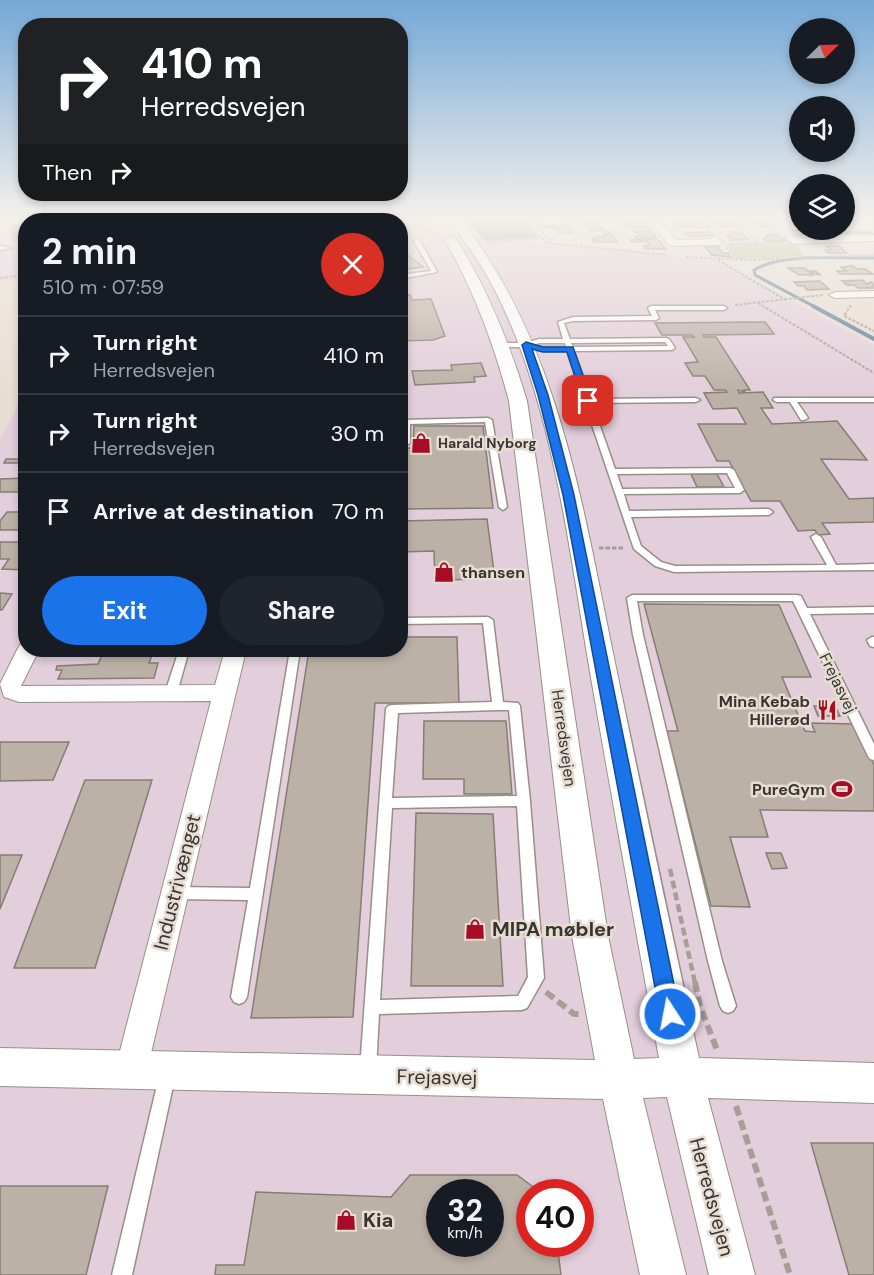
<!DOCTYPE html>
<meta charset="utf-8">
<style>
:root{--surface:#171b24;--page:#20242c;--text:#f1f3f6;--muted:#9ea1a6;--line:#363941;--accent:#1a73e8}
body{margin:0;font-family:"DM Sans",sans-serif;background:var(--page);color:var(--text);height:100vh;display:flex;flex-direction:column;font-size:22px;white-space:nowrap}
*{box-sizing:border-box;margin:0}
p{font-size:20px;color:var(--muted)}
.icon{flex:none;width:33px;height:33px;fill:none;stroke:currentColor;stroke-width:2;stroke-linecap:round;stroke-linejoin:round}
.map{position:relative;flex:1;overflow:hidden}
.details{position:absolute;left:18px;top:213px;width:390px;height:444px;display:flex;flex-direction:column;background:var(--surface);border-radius:24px;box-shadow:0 3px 9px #0003}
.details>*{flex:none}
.banner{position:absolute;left:18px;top:18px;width:390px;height:183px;border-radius:24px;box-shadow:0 3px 9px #0003;background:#202124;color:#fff;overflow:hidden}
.needle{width:39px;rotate:67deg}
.tools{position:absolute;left:789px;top:18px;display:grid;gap:12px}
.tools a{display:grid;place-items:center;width:66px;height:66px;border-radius:50%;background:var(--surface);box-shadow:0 3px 9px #0003;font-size:30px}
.speed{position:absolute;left:426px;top:1179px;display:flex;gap:12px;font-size:30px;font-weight:700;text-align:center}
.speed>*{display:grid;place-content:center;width:78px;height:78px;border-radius:50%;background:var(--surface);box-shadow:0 3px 9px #0003;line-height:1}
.speed small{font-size:15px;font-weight:400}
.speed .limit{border:9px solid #d22;background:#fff;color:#111}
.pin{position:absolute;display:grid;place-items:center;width:51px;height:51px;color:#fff;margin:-26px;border-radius:12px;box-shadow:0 3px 9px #0006}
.me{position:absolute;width:66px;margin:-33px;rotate:349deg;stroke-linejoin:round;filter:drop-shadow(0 0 4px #0008)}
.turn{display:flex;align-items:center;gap:21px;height:126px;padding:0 24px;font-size:27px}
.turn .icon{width:78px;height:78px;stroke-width:2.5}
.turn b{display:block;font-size:42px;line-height:51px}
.then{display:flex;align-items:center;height:57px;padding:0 24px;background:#0003;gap:12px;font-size:22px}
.round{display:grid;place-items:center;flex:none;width:63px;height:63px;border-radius:32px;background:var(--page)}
.summary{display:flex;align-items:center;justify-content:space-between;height:102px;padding:0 24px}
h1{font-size:36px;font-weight:700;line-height:45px}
.action{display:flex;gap:12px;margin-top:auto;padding:12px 24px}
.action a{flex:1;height:69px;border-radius:36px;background:var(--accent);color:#fff;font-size:24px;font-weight:700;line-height:69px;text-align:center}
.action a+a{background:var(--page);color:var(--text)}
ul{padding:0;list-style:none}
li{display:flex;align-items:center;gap:18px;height:78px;padding:0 24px;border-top:2px solid var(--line)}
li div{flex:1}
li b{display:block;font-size:22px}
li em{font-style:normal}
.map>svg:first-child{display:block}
.industrial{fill:#e3cedb;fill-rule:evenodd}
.green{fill:#afc491}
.forest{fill:#91a671}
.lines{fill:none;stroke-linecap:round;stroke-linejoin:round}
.stream-far1{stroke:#587893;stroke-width:3}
.stream{stroke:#587893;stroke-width:4}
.building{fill:#bbb1a7;stroke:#877d75;stroke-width:1.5;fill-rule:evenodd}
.service-casing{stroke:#998f86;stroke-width:3}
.minor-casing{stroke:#998f86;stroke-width:2}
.tertiary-casing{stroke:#998f86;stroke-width:2}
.path-far3{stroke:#a69e97;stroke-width:2;stroke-dasharray:3 1.5;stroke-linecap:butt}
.path-far2{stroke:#a69e97;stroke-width:3;stroke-dasharray:4.5 2;stroke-linecap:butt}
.path-far1{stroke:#a69e97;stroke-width:4.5;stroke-dasharray:8 4;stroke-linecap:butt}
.path{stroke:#a69e97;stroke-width:6;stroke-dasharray:10 5;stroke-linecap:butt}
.service{fill:#fff;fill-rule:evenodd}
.minor{fill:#fff;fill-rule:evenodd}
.tertiary{fill:#fff;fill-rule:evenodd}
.route{fill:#1a73e8;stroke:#114b97;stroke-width:1.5}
.labels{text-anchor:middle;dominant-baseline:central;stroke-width:5;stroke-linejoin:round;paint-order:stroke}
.far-poi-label{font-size:14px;font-weight:bold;fill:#393532;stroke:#e7ddd3;text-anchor:start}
.poi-label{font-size:16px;font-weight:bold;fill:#393532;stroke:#e7ddd3;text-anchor:end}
.street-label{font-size:16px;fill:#393532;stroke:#e7ddd3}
.near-street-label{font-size:20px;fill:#393532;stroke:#e7ddd3}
.near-poi-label{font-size:20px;font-weight:bold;fill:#393532;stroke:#e7ddd3;text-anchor:start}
</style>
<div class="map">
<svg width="874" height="1275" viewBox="0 0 874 1275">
<rect width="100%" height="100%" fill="#e7ddd3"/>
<path class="industrial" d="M0 215H418L433 233 714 260 874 345V1275H0V440L15 412 25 378 23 347 18 324 25 323 26 650H400V220H26L25 278 0 282ZM440 1192H490V1244H440ZM530 1192H580V1244H530Z"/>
<polygon class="green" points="795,243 804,256 739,259 725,244"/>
<polygon class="forest" points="461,215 518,215 539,237 484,241"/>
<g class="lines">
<path class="stream-far1" d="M815 307 755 275 754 270C784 252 839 259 874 258"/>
<polyline class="stream" points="813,306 874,339"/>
</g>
<g class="building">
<polygon points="141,215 143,218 135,219 136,220 102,220 115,219 113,216"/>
<polygon points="331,215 336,220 282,220 329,215"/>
<polygon points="754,217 762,218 773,227 759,227 753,222 746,220 757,219"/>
<polygon points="627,221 643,221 648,227 631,227 624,225 628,223"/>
<polygon points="714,221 731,221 736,226 719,227"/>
<polygon points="679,222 706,223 709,227 678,227 675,223"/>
<polygon points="583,224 599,224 604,231 609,231 611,234 605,235 602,231 592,231"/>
<polygon points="26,225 26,243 25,243 24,237 13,238 11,227"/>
<polygon points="569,225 573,233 558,233 558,228 546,228 545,226"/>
<polygon points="650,230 656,237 637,239 635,237 642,235 634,231"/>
<polygon points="792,231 814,231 818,235 796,235"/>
<polygon points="710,232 714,236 688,236 685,233"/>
<polygon points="729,232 740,232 748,239 731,240 727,236 731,234"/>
<polygon points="844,232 872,232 874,235 849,235"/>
<polygon points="766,235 778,235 785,241 766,241 763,238 769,238"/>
<polygon points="613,236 618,242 594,242 592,240 596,237"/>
<polygon points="657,239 666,249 646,249 644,246 650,245 647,241 632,242 630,240"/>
<polygon points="717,246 723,253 728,253 731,257 712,255 705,247"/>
<polygon points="826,246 839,246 847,253 828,253 825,250 831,250"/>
<polygon points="405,253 423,267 400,270 400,254"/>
<polygon points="853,266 857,269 865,269 873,274 840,274 837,271 846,271 841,267"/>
<polygon points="788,268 805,268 808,271 816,271 820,275 809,272 813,275 799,275"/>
<polygon points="863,280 866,284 872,282 874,288 858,288 854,285 847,285 842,281"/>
<polygon points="820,281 829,289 807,290 804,286 798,286 794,282"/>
<polygon points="400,295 410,295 412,300 431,299 445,336 433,340 400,341"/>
<polygon points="765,322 774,334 703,335 704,337 716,337 750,390 744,390 745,392 738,390 739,393 763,392 773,408 761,408 772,424 837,421 867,460 821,459 849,499 874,498 874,522 822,523 830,534 818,535 815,530 798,531 780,501 751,501 729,461 717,461 698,424 746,424 737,408 713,409 704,393 727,392 725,390 714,390 705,376 693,376 685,363 698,362 683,337 694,337 692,335 662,335 655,323"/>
<polygon points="481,363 486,376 474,377 475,382 415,385 412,371 452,370 451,365"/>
<polygon points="414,426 483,426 493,508 400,509 400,448 413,448"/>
<polygon points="6,459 26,459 26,463 4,463"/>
<polygon points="691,474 717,474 724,487 697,487"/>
<polygon points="26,478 26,492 0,492 0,479"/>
<polygon points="7,512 26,512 26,530 0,530 0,521"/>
<polygon points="487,519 495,579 435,580 434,551 400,552 400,521"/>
<polygon points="0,542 26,542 26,570 2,569 9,559 0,559"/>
<polygon points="0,593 12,594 2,610 0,610"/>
<polygon points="644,604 779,605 811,677 782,677 805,731 815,732 811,723 854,724 874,765 874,811 760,810 768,837 730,837 750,907 711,906 667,731 678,731"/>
<polygon points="400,637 457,637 459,703 375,703 353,1017 251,1018 309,650 400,650"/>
<polygon points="104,650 154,650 149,663 158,663 154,678 58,679 62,670 56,670 57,666 98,664"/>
<polygon points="814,706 835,706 840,716 818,716"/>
<polygon points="424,721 506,721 512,794 464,794 464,779 423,779"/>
<polygon points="0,742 69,742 53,780 0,781"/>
<polygon points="85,780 152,780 95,968 14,968"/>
<polygon points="416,813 493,814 503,986 411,986"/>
<polygon points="766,853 781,853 787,868 772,869"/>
<polygon points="0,855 22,855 0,909"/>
<polygon points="811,1143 874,1143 874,1275 849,1275"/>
<path d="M410 1175H517L540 1192H530V1244H557L561 1275H215L216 1265H244L256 1192 391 1197ZM440 1192H490V1244H440Z"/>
<polygon points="0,1186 108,1186 86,1275 0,1275"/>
</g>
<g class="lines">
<g class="service-casing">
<g id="service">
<polygon points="16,215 24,215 0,224 0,221"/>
<polygon points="294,215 309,215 279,220 271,220"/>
<polygon points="383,215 388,215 391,219 376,220 385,218"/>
<polygon points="417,239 420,241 437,272 400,279 400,275 431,271 414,241"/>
<polygon points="0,246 12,248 0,250"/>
<path d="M651 306H724L727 308 724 310H655L659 318 656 320 573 321 564 323 570 339 667 338 669 339 675 348 672 350 574 351 591 399 696 398 700 400 696 402 592 403 615 469 730 468 734 470 744 490 740 493 624 494 629 511 769 509 773 512 769 515 631 517 641 546 661 562 675 566 827 565 811 537 816 534 821 537 836 565 874 564V570L674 572 655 566 634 549 567 351H542L526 347H503L500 345 503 343H526L539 339H563L558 322 573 317 652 316 648 308ZM665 342 668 346 573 347 571 343ZM539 343H565L566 347H542L533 345ZM727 473 735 488 622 489 617 474Z"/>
<polygon points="774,398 874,398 874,402 797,402 808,418 804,420 801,420 790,402 777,402 773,400"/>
<polygon points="488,418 492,420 507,507 503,510 499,507 485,422 410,424 410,442 409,444 400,444 402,424 400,424 400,420"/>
<polygon points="632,595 797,595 801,596 807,608 874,607 874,613 810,614 874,744 874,760 870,759 868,756 793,601 637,601 643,635 722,961 736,1006 733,1011 728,1013 723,1011 720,1006 708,961 633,635 627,598"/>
<path d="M488 617 493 620 503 702 518 703 520 706 530 801 544 978 527 1008 522 1010 379 1014 376 1069 374 1075 368 1077 362 1075 360 1069 386 709 388 706 392 705 492 702 483 623 400 624V618ZM498 710H509L517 796 392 798 398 713ZM517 806 528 977 518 996 380 1000 392 808Z"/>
<polygon points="872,637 874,637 874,647 870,646 867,640"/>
<polygon points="179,650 189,650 177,693 171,697 165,693"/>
<polygon points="290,650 300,650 247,997 244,1002 239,1004 234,1002 231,997 248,900 175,899 170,897 168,893 170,889 175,887 250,888"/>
<polygon points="167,1069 173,1071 175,1077 132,1275 112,1275 159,1077 161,1071"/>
</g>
</g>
<g class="minor-casing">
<g id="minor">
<polygon points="0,215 15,215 11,218"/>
<polygon points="188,215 254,215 228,220 167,220 172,217"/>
<polygon points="561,215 655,215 676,240 710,239 715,236 723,242 718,245 673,246 669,245 650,221 567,222 562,219"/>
<polygon points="689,215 699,215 700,217 695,220"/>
<polygon points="819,230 829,230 835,235 874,235 874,241 794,244 785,238 790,235 796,238 827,238"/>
<polygon points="874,291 874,297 835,298 829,295 835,292"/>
<polygon points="26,644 26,650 39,650 21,686 215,685 225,650 246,650 147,1070 143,1081 131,1086 119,1081 115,1070 211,701 19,702 4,697 0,684 17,650 20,645"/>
</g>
</g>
<g class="tertiary-casing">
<path id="tertiary" d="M446 215H457C563 346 584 518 618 677 644 804 671 931 699 1058L874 1063V1103L708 1098 755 1275H709L667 1097 643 1098 686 1275H640L603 1099 0 1086V1048L595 1060 572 936 509 401C494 344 474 291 445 240L451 236 457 240C488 291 510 344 527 401L608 936 634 1059 659 1058C636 931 613 805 591 678 569 550 553 398 491 283 478 259 462 238 446 215Z"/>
</g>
<g class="path-far3">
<polyline points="520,215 547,243 667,255"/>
<polyline points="526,215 552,242"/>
<polyline points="732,215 758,243"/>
<polyline points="471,222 553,220"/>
<polyline points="418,226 437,233 440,237"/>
<polyline points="400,228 429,224"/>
<polyline points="486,242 542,238"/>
<polyline points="731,244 780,243"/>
<polyline points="726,247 737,259"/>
<polyline points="686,257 746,260 874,255"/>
<polyline points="718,260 786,300"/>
<polyline points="0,278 26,275"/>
<polyline points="758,303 874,373"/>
<polyline points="735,305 823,295"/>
<polyline points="851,305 844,316 874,331"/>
</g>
<polyline class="path-far2" points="599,548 625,548"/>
<polyline class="path-far1" points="670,869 695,983"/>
<g class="path">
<polyline points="695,982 700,1006 717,1050"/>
<polyline points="546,992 574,1014 579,1014"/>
<polyline points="736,1106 790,1275"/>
</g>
<use href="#service" class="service"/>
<use href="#minor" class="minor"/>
<use href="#tertiary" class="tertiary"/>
</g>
<linearGradient id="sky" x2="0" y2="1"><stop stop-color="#74a8d7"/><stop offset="0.55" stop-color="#f4f0eb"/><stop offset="1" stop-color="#f4f0eb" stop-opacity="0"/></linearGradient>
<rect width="874" height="394" fill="url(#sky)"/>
<polygon class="route" points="526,342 543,347 573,347 592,401 588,404 583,401 567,352 543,352 532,349 548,395 574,495 680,1014 677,1021 670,1023 663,1021 660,1014 563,495 538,395 522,345"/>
<defs>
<g id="shop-bare" transform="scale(1.62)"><path d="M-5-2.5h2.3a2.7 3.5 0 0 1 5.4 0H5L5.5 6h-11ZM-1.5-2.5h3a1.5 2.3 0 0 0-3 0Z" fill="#a60d24" stroke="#e7ddd3" stroke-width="2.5" paint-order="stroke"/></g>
<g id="restaurant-bare" transform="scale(1.62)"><path d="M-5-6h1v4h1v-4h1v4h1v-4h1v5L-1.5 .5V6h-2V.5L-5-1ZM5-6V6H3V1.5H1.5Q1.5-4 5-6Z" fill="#a60d24" stroke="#e7ddd3" stroke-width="2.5" paint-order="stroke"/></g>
<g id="stadium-bare" transform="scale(1.62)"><path d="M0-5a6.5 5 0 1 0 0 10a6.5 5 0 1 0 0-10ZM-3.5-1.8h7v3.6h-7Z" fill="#a60d24" stroke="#e7ddd3" stroke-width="2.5" paint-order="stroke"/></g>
</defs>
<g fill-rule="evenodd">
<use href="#shop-bare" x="421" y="443"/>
<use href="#shop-bare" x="444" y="572"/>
<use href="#restaurant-bare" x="827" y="710"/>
<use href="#stadium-bare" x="842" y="789"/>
<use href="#shop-bare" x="475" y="929"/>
<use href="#shop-bare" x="346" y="1220"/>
</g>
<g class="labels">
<g class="far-poi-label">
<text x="438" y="443">Harald Nyborg</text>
</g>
<g class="poi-label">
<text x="461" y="572" text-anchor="start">thansen</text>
<text x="810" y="701">Mina Kebab<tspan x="810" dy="18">Hillerød</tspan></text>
<text x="825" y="789">PureGym</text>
</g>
<g class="street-label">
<text transform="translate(838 683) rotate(64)">Frejasvej</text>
<text transform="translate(564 738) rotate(82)">Herredsvejen</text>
</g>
<g class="near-street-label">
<text transform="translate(177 882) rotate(-76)">Industrivænget</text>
<text transform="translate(437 1077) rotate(1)">Frejasvej</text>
<text transform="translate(712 1197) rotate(75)">Herredsvejen</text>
</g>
<g class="near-poi-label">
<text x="492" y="929">MIPA møbler</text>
<text x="363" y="1220">Kia</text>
</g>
</g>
</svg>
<div class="tools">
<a><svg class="needle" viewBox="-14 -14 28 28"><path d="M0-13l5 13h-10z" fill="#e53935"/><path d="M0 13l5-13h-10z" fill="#9ea1a6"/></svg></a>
<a><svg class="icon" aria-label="sound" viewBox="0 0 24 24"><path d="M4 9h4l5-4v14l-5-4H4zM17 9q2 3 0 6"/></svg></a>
<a><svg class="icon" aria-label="layers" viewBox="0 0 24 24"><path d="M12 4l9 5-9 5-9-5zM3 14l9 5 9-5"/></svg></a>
</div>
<div class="speed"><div>32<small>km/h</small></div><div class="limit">40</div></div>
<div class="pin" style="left:588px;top:401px;background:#d93025"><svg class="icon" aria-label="arrive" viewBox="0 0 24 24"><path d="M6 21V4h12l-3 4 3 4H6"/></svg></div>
<svg class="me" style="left:670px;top:1014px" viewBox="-20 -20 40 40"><circle r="17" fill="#1a73e8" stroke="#fff" stroke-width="3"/><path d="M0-11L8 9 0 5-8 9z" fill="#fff"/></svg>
<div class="banner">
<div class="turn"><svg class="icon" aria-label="right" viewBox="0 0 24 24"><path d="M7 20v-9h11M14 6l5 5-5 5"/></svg><div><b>410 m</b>Herredsvejen</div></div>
<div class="then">Then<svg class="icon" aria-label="right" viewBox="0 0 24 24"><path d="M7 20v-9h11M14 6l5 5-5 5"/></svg></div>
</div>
<section class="details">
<div class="summary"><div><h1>2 min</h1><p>510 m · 07:59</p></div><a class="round" style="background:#d93025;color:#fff"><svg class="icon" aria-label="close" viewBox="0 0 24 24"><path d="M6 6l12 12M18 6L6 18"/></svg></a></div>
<ul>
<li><svg class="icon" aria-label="right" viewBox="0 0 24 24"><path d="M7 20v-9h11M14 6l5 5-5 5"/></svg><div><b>Turn right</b><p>Herredsvejen</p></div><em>410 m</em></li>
<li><svg class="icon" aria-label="right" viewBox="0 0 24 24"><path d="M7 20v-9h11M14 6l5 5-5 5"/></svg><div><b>Turn right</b><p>Herredsvejen</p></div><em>30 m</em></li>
<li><svg class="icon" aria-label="arrive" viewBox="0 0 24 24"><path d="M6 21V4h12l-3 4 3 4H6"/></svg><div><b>Arrive at destination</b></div><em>70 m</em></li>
</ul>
<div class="action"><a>Exit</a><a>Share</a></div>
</section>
</div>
